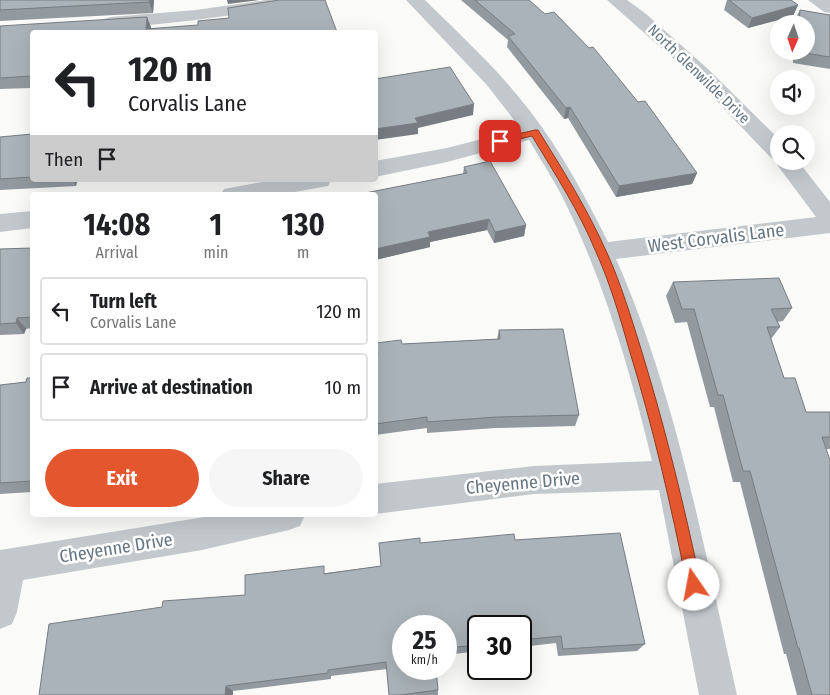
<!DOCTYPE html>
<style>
:root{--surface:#fff;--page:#f6f6f6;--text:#202124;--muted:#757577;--line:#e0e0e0;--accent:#e4572e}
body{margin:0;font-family:"Fira Sans Condensed",sans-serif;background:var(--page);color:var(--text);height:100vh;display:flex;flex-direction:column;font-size:19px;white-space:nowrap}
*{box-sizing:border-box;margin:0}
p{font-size:16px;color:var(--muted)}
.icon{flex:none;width:28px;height:28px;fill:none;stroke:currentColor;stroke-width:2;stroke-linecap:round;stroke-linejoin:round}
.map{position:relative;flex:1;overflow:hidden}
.details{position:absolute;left:30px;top:192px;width:348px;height:325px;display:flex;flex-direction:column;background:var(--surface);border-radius:5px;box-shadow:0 5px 20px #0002}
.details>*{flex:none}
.banner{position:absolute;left:30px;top:30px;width:348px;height:152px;border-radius:5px;box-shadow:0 5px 20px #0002;background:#fff;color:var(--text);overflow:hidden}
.needle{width:32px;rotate:183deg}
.tools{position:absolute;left:770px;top:15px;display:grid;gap:10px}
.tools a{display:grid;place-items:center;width:45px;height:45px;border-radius:50%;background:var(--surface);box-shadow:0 5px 20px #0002;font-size:25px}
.speed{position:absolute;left:392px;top:615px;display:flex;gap:10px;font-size:25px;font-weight:700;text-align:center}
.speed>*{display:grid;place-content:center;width:65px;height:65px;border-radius:50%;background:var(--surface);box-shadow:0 5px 20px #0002;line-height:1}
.speed small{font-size:12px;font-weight:400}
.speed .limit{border:2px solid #111;border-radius:8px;background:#fff;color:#111}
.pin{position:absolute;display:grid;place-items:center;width:42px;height:42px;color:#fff;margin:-21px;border-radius:10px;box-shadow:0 2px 8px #0006}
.me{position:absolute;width:55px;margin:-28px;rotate:348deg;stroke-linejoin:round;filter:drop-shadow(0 0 4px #0008)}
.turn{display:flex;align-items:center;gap:18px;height:105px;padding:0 15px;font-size:22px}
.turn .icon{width:65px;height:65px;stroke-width:2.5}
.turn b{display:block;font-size:35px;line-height:42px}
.then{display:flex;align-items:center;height:48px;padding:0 15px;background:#0003;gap:10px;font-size:19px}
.eta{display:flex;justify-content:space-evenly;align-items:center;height:85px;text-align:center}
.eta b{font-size:30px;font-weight:700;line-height:35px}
.cta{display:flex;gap:10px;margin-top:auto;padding:10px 15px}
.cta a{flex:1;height:58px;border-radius:30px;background:var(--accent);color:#fff;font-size:20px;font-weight:700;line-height:58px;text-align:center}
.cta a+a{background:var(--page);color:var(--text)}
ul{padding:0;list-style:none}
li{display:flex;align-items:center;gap:15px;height:68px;margin:0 10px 8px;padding:0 5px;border:2px solid var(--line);border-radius:5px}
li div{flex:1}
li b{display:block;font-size:19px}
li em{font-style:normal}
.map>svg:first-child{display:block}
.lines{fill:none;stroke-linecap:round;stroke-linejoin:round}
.street{fill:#c3c8cc;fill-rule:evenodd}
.wall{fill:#929a9f}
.shaded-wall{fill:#777d82}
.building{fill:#aab3b9;stroke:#777d82}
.route{fill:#e4572e;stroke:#94391e}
.labels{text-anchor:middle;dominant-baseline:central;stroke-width:5;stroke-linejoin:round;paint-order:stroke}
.far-street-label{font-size:15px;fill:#657683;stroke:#fff}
.street-label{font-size:18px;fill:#657683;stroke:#fff}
</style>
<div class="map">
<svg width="830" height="695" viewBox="0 0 830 695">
<rect width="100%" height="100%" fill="#fafaf8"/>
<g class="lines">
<g class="street">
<polygon points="266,0 315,0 312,4 306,5 196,20 111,29 104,27 102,23 104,19 111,17 196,10"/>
<path d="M406 0H425C461 36 499 70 530 111 561 151 585 196 608 242L816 217 778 166 776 159 771 158 694 77 607 0H627L645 13 708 69 779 139V161H798L830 202V233L616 259C677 397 704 549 737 695H699L659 490 534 494 375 514V484L534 466 652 461C630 370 604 281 562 196 552 177 540 159 529 140L447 162 375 177V161L447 148 521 129 486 84Z"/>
<polygon points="808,0 830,0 830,13 824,12"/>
<polygon points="273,180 331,180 328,186 278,195 220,195 224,189"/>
<polygon points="32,211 32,228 0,232 0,214"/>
<polygon points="217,515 305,515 300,526 289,530 202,550 23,580 17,612 12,624 0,629 0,550"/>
</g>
</g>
<g class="wall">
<polygon points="0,0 154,0 153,13 0,21"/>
<polygon points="461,0 529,0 697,173 692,184 616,197 568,118 564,119 507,47 508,40"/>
<polygon points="727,0 791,0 798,5 793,16 748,28 724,10"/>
<polygon points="800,10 830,15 830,69 793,63 793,51 806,51 806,24 794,24 794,21"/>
<polygon points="0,26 151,27 151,28 337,32 32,32 32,88 0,89"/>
<polygon points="32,134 32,180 94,180 77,181 76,186 0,190 0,137"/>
<polygon points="464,167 526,225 524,236 494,243 487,230 430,242 430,247 375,260 463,174"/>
<polygon points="32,248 32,328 26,329 24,334 0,335 0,249"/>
<polygon points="673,282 792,308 783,321 777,322 780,327 771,339 784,378 806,412 830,412 830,449 826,449 830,695 797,695 786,654 784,654 740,482 733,482 714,407 710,407 687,322 675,323 666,296"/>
<polygon points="499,330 579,415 575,426 495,428 427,433 427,428 375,435 375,353 377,353 376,343 402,344 497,339"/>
<polygon points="32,378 32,492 0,494 0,385 26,382"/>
<polygon points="515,540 645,644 637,651 558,656 556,643 521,647 521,626 479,626 479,651 446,655 446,626 404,626 438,690 438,695 389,695 387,669 331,676 331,679 233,691 39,695 245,595 326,573 381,566 420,543"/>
</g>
<g class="shaded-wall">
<polygon points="150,0 154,0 153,13 149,2"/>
<polygon points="227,0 259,0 228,4"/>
<polygon points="798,5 793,16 748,28 752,18"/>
<polygon points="147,17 151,27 150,32 146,29"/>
<polygon points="474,104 473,115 418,128 418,134 375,140 375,129 415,118"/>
<polygon points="570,107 568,118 564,119 566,108"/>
<polygon points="697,173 692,184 616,197 619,186"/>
<polygon points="73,180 76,180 77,181 76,186"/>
<polygon points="489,219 487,230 430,242 430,247 375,260 375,249 428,232"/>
<polygon points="526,225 524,236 494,243 495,232"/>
<polygon points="17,318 26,329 24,334 16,323"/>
<polygon points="226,686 233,691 233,695 225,695"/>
</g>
<g class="building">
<polygon points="0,0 150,0 149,2 0,10"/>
<polygon points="279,0 325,0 337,32 32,32 32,76 0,78 0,26 147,17 146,29 198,25 198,21 229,18 228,8"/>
<polygon points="475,0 529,0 545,14 554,12 589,48 593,47 638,102 645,101 697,173 619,186 570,107 566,108 508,36 515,34"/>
<polygon points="729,0 791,0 798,5 752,18"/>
<polygon points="800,10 830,15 830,57 798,52 806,51 806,24 799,24"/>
<polygon points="450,67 474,104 415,118 418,123 375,129 375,87 378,86 375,79"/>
<polygon points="32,134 32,177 0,179 0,137"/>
<polygon points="490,161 526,225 495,232 489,219 428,232 430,237 375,249 375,195 355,195 467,173 464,167"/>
<polygon points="32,248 32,317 17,318 16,323 0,324 0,249"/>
<polygon points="779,278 792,308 771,309 780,327 767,327 784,378 795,378 806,412 830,412 830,437 822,437 830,460 830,695 812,695 799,648 798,648 750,471 743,471 723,395 718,395 694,309 682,309 673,282"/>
<polygon points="563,329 579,415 497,417 427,422 427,417 375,424 375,353 378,353 376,343 401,340 402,344 500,339 499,330"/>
<polygon points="27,378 32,378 32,481 0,483 0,385 26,382"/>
<polygon points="620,533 645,644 563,649 561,636 521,640 521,626 479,626 479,645 446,648 446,626 404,626 404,669 436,669 438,690 400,695 389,695 386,662 328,670 328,673 226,686 225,695 39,695 49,624 162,607 163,601 245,595 245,575 324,566 324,574 381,566 379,543 420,538 420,543 514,534 515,540"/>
</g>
<path class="route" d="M535 130H538C563 170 588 210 607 253 621 284 631 317 641 349 665 427 684 505 701 585L699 590 694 592 689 590 687 585C671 505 653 427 629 349 620 317 610 283 596 252 579 211 555 174 532 136L500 144 495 141 496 139Z"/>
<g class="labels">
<g class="far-street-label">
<text transform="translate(699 74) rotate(44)">North Glenwilde Drive</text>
</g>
<g class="street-label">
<text transform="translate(716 238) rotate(-7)">West Corvalis Lane</text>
<text transform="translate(523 483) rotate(-5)">Cheyenne Drive</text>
<text transform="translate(116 548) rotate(-9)">Cheyenne Drive</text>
</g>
</g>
</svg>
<div class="tools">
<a><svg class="needle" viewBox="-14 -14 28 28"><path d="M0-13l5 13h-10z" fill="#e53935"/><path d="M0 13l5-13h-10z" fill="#757577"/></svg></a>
<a><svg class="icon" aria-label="sound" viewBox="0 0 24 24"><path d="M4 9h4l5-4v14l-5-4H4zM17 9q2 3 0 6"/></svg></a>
<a><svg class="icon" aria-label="search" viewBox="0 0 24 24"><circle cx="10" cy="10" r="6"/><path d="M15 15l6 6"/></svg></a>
</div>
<div class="speed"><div>25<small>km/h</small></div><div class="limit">30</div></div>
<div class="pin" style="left:500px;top:141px;background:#d93025"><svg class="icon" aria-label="arrive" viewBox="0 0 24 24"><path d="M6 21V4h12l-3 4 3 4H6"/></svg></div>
<svg class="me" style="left:694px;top:585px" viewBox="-20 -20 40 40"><circle r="19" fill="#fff"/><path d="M0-13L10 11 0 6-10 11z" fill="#e4572e"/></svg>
<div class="banner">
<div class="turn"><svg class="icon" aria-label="left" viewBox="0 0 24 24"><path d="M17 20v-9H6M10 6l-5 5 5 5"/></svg><div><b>120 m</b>Corvalis Lane</div></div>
<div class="then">Then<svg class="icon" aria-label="arrive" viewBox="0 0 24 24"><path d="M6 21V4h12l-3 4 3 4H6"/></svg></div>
</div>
<section class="details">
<div class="eta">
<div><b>14:08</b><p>Arrival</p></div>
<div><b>1</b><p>min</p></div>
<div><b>130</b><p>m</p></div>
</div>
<ul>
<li><svg class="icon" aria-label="left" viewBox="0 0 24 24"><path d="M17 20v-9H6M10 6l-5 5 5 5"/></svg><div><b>Turn left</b><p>Corvalis Lane</p></div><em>120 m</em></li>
<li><svg class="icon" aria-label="arrive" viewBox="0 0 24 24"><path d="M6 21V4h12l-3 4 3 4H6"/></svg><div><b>Arrive at destination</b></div><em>10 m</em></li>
</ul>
<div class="cta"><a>Exit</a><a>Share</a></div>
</section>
</div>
